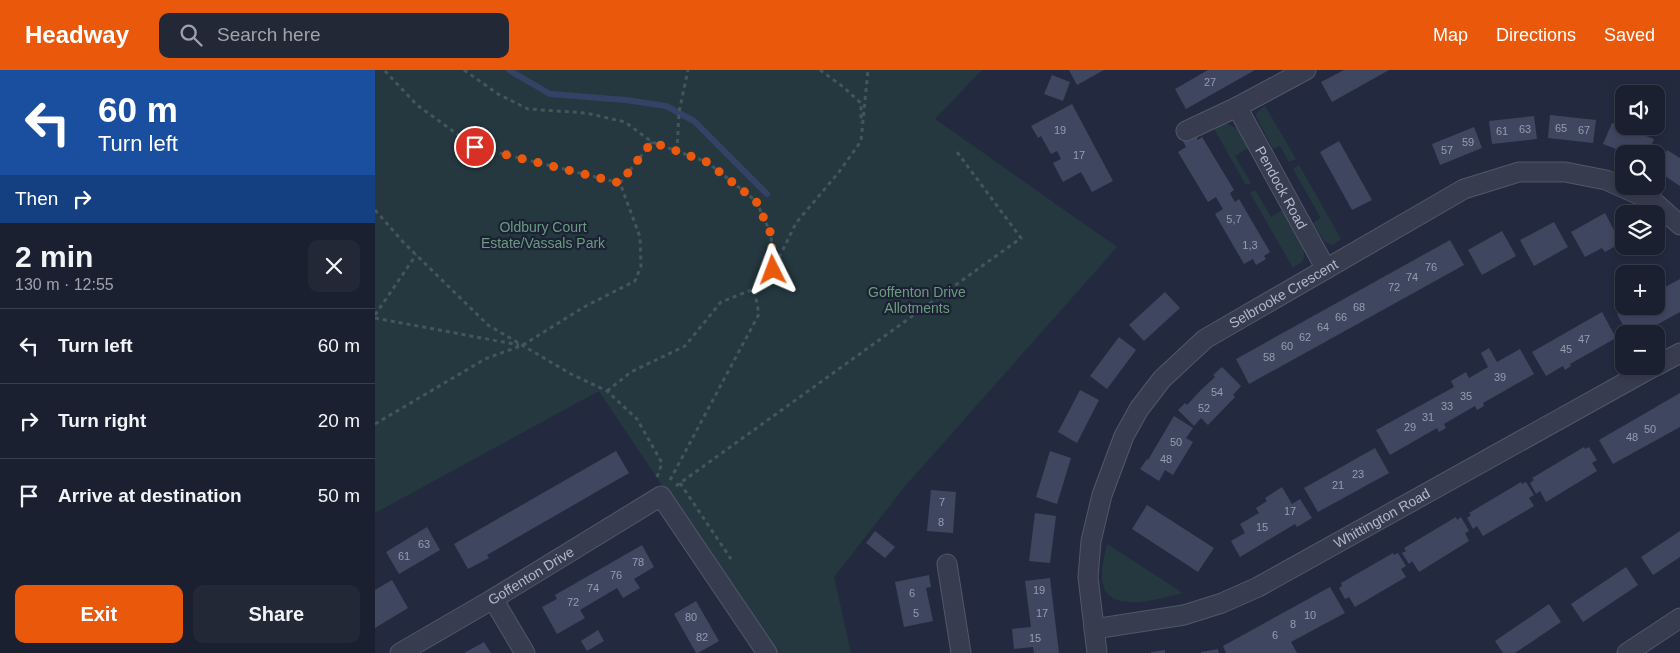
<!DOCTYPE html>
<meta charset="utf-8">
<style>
:root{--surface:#1a202f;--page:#232837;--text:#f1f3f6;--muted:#9fa3aa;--line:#383e4b;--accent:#ea580c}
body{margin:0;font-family:Helvetica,sans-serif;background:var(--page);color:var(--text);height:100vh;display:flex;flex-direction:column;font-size:19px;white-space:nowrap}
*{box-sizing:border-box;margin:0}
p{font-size:16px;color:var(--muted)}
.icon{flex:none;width:28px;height:28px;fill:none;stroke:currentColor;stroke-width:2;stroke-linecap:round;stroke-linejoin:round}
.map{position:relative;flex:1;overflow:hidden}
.side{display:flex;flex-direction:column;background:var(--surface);width:375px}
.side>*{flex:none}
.hud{background:#1a4fa0;color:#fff;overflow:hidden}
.tools{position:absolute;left:1240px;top:15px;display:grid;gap:10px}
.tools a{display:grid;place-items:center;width:50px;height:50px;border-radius:10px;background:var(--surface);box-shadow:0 2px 8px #0003,0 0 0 1px var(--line);font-size:25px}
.pin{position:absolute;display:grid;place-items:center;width:42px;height:42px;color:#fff;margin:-21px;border:2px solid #fff;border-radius:50%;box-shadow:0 1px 5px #0007}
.me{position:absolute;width:55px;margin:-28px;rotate:357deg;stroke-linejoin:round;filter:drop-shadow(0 0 4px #0008)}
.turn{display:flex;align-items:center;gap:18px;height:105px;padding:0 15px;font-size:22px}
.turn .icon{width:65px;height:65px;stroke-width:2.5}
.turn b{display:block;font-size:35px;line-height:42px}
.then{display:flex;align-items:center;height:48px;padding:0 15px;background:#0003;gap:10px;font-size:19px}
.round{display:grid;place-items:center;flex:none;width:52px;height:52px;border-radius:10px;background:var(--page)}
.head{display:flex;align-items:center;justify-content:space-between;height:85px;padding:0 15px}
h1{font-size:30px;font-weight:700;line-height:38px}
.cta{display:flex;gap:10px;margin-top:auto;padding:10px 15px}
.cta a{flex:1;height:58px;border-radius:10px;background:var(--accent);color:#fff;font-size:20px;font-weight:700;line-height:58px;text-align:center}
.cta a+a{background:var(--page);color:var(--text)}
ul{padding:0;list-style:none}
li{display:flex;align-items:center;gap:15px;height:75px;padding:0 15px;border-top:1px solid var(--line)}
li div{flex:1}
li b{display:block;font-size:19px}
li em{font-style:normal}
header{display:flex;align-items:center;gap:30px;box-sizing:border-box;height:70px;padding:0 25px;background:var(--accent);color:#fff}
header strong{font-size:24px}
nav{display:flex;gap:28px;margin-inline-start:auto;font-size:18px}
.search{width:350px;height:45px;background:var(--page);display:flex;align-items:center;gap:12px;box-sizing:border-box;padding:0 18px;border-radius:10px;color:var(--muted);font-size:19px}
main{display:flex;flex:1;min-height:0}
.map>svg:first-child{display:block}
.green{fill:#253840}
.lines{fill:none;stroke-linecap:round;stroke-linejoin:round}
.stream{stroke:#364166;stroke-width:6}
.building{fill:#3f465f}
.minor-casing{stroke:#52576a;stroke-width:21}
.path{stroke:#43555d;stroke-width:3;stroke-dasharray:4 4;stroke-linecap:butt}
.minor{stroke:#373c4f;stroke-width:19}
.route{stroke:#ea580c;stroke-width:9;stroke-dasharray:0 16.2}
.labels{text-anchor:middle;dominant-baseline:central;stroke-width:4.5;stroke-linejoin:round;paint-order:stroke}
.number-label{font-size:11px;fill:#969caf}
.street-label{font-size:14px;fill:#b3b8ca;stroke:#1c2134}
.park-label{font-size:14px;fill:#6a9c7f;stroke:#1c2134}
</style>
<header>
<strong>Headway</strong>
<div class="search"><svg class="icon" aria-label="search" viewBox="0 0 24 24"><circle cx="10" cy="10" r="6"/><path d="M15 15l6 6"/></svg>Search here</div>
<nav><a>Map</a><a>Directions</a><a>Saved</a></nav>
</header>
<main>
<section class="side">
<div class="hud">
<div class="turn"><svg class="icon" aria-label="left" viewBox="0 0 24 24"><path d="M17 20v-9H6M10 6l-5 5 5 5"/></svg><div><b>60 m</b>Turn left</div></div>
<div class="then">Then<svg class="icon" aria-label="right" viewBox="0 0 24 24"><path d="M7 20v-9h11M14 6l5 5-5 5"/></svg></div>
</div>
<div class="head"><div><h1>2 min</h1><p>130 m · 12:55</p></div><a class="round"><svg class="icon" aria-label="close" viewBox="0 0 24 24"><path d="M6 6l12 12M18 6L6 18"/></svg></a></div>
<ul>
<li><svg class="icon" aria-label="left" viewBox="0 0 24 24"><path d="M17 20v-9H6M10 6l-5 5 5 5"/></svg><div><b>Turn left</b></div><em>60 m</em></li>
<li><svg class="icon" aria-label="right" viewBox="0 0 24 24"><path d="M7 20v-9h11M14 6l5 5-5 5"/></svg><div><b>Turn right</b></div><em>20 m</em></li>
<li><svg class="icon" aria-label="arrive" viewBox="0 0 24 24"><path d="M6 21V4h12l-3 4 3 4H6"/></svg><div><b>Arrive at destination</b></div><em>50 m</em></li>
</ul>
<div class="cta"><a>Exit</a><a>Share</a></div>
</section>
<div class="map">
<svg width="1305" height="583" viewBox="0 0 1305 583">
<rect width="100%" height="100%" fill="#232a3f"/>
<g class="green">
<polygon points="0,0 607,0 560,49 742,177 531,415 459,507 476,583 399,583 224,321 0,443"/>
<polygon points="890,36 921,89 914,92 905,76 898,79 881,46 882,42"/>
<polygon points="850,53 863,59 873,78 860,86 876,113 871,115 838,57 845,54"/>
<polygon points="924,95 966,169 957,175 950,172 938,153 946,148 918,99"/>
<path d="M880 120 896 147 909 139C917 155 933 174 928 191L918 198 875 123Z"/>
<path d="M732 474 808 523C786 528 730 547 727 509 726 497 730 485 732 474Z"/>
</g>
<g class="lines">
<polyline class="stream" points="134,0 175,24 251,30 291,36 319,51 392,124"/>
</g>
<g class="building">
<polygon points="694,0 729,0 702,15"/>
<polygon points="833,0 880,0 811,39 800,19"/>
<polygon points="969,0 1014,0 957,32 946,12"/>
<polygon points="677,5 695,12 688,31 669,24"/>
<polygon points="697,34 738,111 717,122 706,102 688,112 678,93 686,89 682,81 676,84 666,66 663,68 656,56"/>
<polygon points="1175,45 1221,50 1218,73 1173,68"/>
<polygon points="1159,46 1162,69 1117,74 1114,51"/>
<polygon points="1237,53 1279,69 1273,84 1254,84 1228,74"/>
<polygon points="1099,57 1107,78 1065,95 1057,74"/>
<polygon points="820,64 823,70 827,67 859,120 855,123 857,127 860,132 864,129 895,182 889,186 891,189 881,195 878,189 869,194 840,144 848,139 845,134 841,127 833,132 803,82 811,77 808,71"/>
<polygon points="964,71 997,130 977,140 945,82"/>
<polygon points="1292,80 1305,88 1305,116 1281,100 1281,97"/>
<polygon points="1230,143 1246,173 1230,182 1227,178 1210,187 1196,162"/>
<polygon points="1179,152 1193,177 1159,196 1145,170"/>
<polygon points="1127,161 1141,186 1107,205 1093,180"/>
<polygon points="1075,170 1089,195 874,314 861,289"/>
<polygon points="1305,209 1305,242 1265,264 1253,264 1242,244 1256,236 1281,236 1281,222"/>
<polygon points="790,222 805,238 769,271 754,255"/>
<polygon points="1227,242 1241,268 1195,294 1196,296 1190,300 1188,296 1171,306 1157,282"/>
<polygon points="744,267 761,280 732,319 715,306"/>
<polygon points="1114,278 1122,292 1145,279 1159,304 1108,333 1109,336 1102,340 1100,336 1069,354 1071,358 1064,362 1062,358 1015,385 1001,360 1079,317 1076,311 1091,302 1094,308 1113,297 1106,283"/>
<polygon points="847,297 866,316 858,325 860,327 833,355 826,348 819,356 803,340 810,333 812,335 826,320 840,307 838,305"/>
<polygon points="705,320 724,330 702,373 683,362"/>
<polygon points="1305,323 1305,357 1238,394 1224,370"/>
<polygon points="799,346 818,358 811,368 818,372 798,405 790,400 784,411 765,399 772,389 773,390"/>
<polygon points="1209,377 1210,379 1214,377 1222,390 1217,393 1222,401 1171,432 1165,421 1161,424 1155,413 1159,410 1157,408"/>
<polygon points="1000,378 1014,403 943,442 929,418"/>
<polygon points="241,381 254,403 112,485 114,488 93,499 79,474"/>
<polygon points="675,381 696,388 682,434 661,427"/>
<polygon points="1146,412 1147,414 1151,412 1159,425 1154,428 1159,436 1108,466 1102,456 1098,459 1092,448 1096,445 1094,443"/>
<polygon points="907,417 917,434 925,429 937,448 922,457 920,454 865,487 856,471 870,463 865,454 884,443 881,438 892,431 890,428"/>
<polygon points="556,420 581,422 578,463 552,461"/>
<polygon points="772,435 839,478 823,502 757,459"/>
<polygon points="660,443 681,446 675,493 654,491"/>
<polygon points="1081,447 1082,450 1086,447 1094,461 1090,463 1094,471 1044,502 1037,491 1034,494 1027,483 1031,481 1029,478"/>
<polygon points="52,457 65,480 24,504 11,482"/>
<polygon points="500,461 520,477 510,488 491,473"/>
<polygon points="1305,461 1305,487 1278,505 1266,487"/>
<polygon points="267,475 279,497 259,509 265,518 248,528 242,518 205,540 210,548 182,564 167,537 182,529 180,525"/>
<polygon points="1018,483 1019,485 1023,483 1031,496 1026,499 1031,507 980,537 974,527 970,529 964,518 967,516 966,513"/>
<polygon points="1251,497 1263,515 1208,552 1196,534"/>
<polygon points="554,505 556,517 551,518 558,551 529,557 520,512"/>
<polygon points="675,508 684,583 659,583 658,577 639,579 637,559 656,557 650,511"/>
<polygon points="17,510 33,538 0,558 0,520"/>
<polygon points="955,517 970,543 916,572 922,583 851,583 848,576"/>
<polygon points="321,531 344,571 323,583 321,583 299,544"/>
<polygon points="1174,534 1186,552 1140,583 1128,583 1120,571"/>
<polygon points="223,560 229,571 212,581 206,571"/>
<polygon points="109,572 116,583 89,583"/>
<polygon points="843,579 844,583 826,583 826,582"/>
<polygon points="790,580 790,583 776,583 776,582"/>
</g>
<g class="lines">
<g class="minor-casing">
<g id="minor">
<path id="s1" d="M862 37 951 199"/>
<polyline points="811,61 862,37 931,0"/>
<polyline points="1281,296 1305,283"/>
<polyline points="572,494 586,583"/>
<polyline points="118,529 150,583"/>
<path id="s2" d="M719 559 809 545 847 533 883 517 1280 296"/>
<path id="s3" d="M25 583 118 529 286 426 392 583"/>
<path id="s4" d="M722 583 713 507 716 471 727 425 749 366 764 339 787 309 830 269 1089 119 1144 102H1190L1231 110 1278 131 1305 155"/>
<polyline points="1252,583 1305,548"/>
</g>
</g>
<g class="path">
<polyline points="89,0 123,24 153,39 211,43 250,52 277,72 332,92 381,131 396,164 398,198"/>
<polyline points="445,0 467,16 486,33 486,53"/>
<polyline points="302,81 304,42 313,0"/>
<polyline points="245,113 277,72"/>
<polyline points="0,140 29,173 113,255 196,304 232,321 262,349 287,393 282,407"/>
<polyline points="0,245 41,185"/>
<polyline points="0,248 144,275"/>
<polyline points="232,321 256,302 310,276 346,232 379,219 398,200 421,153 464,102 486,71 493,0"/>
<polyline points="0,354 110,289 148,275 209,237 260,211 266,196 265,167 245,113 100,77 42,35 9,0"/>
<polyline points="295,410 384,244 379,219"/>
<polyline points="305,413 356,489"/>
<polyline points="301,416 646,168 582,82"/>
</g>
<use href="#minor" class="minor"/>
</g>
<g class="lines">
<polyline class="route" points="100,77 245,113 277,72 332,92 381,131 396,164 398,200"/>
</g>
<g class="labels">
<g class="number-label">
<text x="835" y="12">27</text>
<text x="1186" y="58">65</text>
<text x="1150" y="59">63</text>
<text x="685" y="60">19</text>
<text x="1209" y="60">67</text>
<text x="1127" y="61">61</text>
<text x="1093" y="72">59</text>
<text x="1072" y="80">57</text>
<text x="704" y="85">17</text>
<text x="859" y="149">5,7</text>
<text x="875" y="175">1,3</text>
<text x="1056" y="197">76</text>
<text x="1037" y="207">74</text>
<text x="1019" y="217">72</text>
<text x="984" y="237">68</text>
<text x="966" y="247">66</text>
<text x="948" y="257">64</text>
<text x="930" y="267">62</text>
<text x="1209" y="269">47</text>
<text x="912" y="276">60</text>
<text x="1191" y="279">45</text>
<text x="894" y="287">58</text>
<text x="1125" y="307">39</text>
<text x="842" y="322">54</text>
<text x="1091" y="326">35</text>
<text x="1072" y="336">33</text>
<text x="829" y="338">52</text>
<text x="1053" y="347">31</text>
<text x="1035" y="357">29</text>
<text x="1275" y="359">50</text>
<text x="1257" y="367">48</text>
<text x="801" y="372">50</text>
<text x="791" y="389">48</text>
<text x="983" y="404">23</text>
<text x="963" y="415">21</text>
<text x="567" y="432">7</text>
<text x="915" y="441">17</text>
<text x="566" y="452">8</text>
<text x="887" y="457">15</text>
<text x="49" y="474">63</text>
<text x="29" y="486">61</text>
<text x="263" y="492">78</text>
<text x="241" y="505">76</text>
<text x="218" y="518">74</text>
<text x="664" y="520">19</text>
<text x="537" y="523">6</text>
<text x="198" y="532">72</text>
<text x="541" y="543">5</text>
<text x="667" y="543">17</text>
<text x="935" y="545">10</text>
<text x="316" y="547">80</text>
<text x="918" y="554">8</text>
<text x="900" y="565">6</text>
<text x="327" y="567">82</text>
<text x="660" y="568">15</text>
</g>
<g class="street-label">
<text stroke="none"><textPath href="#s1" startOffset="92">Pendock Road</textPath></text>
<text stroke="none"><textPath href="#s4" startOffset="441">Selbrooke Crescent</textPath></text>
<text stroke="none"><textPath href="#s2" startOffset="312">Whittington Road</textPath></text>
<text stroke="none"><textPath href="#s3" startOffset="152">Goffenton Drive</textPath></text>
</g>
<g class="park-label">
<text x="168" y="157">Oldbury Court<tspan x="168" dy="16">Estate/Vassals Park</tspan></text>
<text x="542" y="222">Goffenton Drive<tspan x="542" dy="16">Allotments</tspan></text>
</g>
</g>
</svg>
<div class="tools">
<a><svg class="icon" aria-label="sound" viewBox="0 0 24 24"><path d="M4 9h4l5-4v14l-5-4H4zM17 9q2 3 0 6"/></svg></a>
<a><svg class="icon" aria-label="search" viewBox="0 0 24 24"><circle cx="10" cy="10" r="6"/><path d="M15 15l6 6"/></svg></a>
<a><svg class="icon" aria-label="layers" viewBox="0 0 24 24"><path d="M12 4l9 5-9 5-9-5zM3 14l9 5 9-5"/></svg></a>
<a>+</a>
<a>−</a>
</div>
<div class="pin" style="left:100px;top:77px;background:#d93025"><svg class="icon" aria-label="arrive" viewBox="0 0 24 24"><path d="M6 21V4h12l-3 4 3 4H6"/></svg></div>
<svg class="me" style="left:398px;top:200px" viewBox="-20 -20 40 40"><path d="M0-17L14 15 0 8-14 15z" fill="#ea580c" stroke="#fff" stroke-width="4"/></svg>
</div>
</main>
